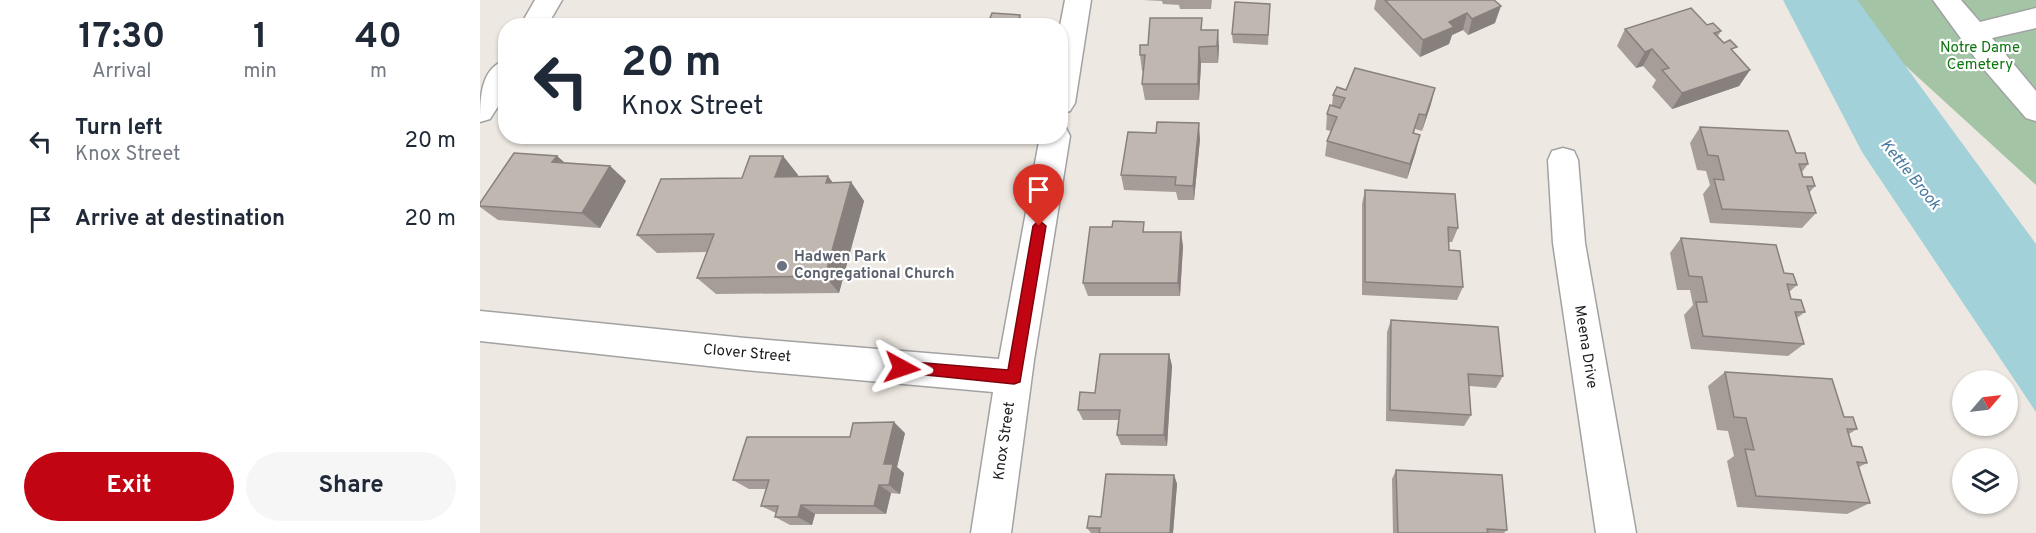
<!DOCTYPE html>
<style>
:root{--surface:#fff;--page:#f6f6f7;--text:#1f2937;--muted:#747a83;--accent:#c20513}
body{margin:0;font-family:Overpass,sans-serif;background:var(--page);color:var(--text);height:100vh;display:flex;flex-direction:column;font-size:22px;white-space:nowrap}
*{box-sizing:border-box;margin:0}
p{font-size:20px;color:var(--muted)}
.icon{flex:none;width:33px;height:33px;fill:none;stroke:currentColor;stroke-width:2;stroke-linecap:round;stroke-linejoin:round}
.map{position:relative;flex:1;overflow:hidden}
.panel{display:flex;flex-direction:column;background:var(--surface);width:480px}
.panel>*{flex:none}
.guide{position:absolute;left:18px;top:18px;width:570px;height:126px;border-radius:24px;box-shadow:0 2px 4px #0004;background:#fff;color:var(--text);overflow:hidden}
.needle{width:39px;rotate:62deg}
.fabs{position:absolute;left:1472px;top:370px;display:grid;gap:12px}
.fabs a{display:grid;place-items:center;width:66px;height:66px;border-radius:50%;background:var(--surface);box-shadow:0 2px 4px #0004;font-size:30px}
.pin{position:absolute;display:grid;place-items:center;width:51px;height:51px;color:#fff;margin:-62px -26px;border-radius:50% 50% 50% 0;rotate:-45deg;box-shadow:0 0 6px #0007}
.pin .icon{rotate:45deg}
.me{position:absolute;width:66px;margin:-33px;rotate:95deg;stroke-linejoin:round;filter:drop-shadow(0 0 4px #0008)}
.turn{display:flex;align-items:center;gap:21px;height:126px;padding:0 24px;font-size:27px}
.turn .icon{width:78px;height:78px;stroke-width:2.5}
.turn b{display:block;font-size:42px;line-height:51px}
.eta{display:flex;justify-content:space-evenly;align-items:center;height:102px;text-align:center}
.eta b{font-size:36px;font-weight:700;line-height:42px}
.action{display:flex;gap:12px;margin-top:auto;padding:12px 24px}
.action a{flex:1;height:69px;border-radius:36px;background:var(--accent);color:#fff;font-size:24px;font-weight:700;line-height:69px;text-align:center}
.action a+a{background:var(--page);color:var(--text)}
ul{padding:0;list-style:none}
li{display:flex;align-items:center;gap:18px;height:78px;padding:0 24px}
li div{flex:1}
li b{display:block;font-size:22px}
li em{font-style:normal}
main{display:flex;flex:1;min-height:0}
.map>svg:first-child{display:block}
.cemetery{fill:#a3c5a6}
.water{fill:#a2d1da}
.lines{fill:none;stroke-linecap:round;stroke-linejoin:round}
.minor-casing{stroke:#a2a2a2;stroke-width:3}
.minor{fill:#fff;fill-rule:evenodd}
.wall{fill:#a69d98}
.shaded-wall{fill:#87807c}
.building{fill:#c1b7b1;stroke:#87807c;stroke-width:1.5}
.route{fill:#c20513;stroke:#7e030c;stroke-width:1.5}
.worship-dot{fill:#6b7280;stroke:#fff;stroke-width:2}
.labels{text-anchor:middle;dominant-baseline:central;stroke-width:4.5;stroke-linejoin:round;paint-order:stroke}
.park-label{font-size:15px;fill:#0e750f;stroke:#fff}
.worship-label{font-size:15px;font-weight:bold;fill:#5b616d;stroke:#fff;text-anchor:start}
.street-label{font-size:15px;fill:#1b1b1b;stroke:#fff}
.water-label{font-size:16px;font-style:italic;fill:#487aa0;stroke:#fff}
</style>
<main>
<section class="panel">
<div class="eta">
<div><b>17:30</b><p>Arrival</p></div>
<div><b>1</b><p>min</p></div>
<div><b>40</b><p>m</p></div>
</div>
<ul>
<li><svg class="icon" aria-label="left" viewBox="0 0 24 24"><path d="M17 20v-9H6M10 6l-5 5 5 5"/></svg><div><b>Turn left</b><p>Knox Street</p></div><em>20 m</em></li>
<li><svg class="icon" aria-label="arrive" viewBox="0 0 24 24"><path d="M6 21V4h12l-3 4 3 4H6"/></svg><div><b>Arrive at destination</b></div><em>20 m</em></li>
</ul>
<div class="action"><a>Exit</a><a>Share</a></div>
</section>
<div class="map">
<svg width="1556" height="533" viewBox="0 0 1556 533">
<rect width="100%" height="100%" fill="#ede8e1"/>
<polygon class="cemetery" points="1363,0 1556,0 1556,185 1371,16"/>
<polygon class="water" points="1303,0 1377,0 1556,244 1556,412 1382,152"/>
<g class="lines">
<g class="minor-casing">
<g id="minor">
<polygon points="55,0 82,0 67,26 40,26"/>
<polygon points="585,0 611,0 595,103 590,111 580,114 580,26"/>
<polygon points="1453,0 1481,0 1500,22 1556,8 1556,28 1512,38 1556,91 1556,121 1546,118 1501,66"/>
<path d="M26 60V94L10 119 0 122C0 99 0 68 26 60Z"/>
<polygon points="580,126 586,128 590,136 554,360 531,533 491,533 513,392 265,370 0,341 0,311 265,338 519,359 560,136 580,136"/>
<polygon points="1083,148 1094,151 1098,160 1105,243 1156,533 1116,533 1073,243 1068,160 1072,151"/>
</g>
</g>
<use href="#minor" class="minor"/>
</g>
<g class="wall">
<polygon points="663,0 732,0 731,9 700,9 699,5 683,4 682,1"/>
<polygon points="896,0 1014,0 1015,23 988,35 983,30 972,35 969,44 940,57 894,9"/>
<polygon points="790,4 788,45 753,43 752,34"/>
<polygon points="1227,25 1241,31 1238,36 1270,70 1259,86 1192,109 1172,87 1176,80 1163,66 1156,68 1137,46 1145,29"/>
<polygon points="723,30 739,47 738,63 721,63 719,100 665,100 662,84 663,71 662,71 660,55 668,45"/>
<polygon points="866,90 951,104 942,131 935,129 934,133 936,151 927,179 845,156 847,141 851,131 846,130 847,114 852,106 853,95"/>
<polygon points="1220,127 1316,153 1328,164 1322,172 1323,177 1335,186 1329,193 1336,213 1322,228 1230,223 1223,194 1230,185 1226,171 1217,170 1210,143"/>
<polygon points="676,133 720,139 714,200 698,200 696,192 644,190 641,175"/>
<polygon points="77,156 85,163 130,166 146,181 120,228 18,220 0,207 0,203"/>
<polygon points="303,156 318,175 317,177 353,183 371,182 384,201 359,293 236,294 217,278 227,252 177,253 157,235"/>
<polygon points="885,190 978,228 972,242 969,242 969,250 983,287 977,300 882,295 882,204"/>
<polygon points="666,232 703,246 700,296 608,296 603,283"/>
<polygon points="1201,238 1304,273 1317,285 1309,292 1311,299 1325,312 1317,318 1324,344 1308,356 1211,349 1204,315 1213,305 1210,290 1197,290 1190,253"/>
<polygon points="911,320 1023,376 1016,388 989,386 991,415 984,426 906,421 907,332"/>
<polygon points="689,354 692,366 687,446 641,445 637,435 639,420 603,420 598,410 615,393"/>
<polygon points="1245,372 1364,417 1377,429 1369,434 1372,446 1387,463 1379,467 1390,503 1367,514 1257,507 1247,461 1254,456 1248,431 1237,430 1228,386"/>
<polygon points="425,433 417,467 424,473 420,494 411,493 406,514 335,514 332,525 310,525 295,517 296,513 281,506 286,489 269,489 253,480 370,437"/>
<polygon points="916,470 1027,530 1024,533 913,533 912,479"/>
<polygon points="694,475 697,484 693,533 611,533 607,528 621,517"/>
</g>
<g class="shaded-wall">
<polygon points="1021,6 1015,23 988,35 992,19"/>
<polygon points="987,13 983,30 972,35 969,44 940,57 943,40 969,22"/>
<polygon points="540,15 543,26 537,26"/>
<polygon points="738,30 739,47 738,63 737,46"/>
<polygon points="719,47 721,63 719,100 718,84"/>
<polygon points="1172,49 1163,66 1156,68 1165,52"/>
<polygon points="1270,70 1259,86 1192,109 1202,93"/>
<polygon points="955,88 951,104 942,131 946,115"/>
<polygon points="719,123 720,139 714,200 713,186"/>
<polygon points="940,135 936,151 927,179 930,164"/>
<polygon points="77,156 94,171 72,162"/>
<polygon points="303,156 318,175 311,196 295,177"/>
<polygon points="130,166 146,181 120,228 102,213"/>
<polygon points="348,176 362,195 346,183"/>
<polygon points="371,182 384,201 359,293 345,276"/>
<polygon points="701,232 703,246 700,296 698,283"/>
<polygon points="689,354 692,366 687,446 684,435"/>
<polygon points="414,422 425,433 417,467 424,473 420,494 409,485 404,464"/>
<polygon points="694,475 697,484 693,533 690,533"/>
<polygon points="399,485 411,493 406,514 394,506"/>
<polygon points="321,505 335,514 332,525 318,517"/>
</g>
<g class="building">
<polygon points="905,0 1014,0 1021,6 992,19 987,13 969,22 974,27 943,40"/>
<polygon points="755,2 790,4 788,35 752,34"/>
<polygon points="1211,8 1227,25 1233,23 1241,31 1234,33 1244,43 1250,40 1257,47 1251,49 1270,70 1202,93 1182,70 1189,68 1172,49 1165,52 1145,29"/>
<polygon points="512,13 540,15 537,26 507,26"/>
<polygon points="670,18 722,18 721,30 738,30 737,46 719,47 718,84 662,84 665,55 660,55 660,45 668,45"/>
<polygon points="875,68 955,88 946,115 939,114 933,133 940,135 930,164 847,141 857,117 847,114 850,105 860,108 865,98 853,95 857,87 866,90"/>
<polygon points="677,122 719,123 713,186 695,185 696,177 641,175 648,132 676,133"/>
<polygon points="1220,127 1308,131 1316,153 1325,153 1328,164 1319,164 1323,177 1332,177 1335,186 1327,186 1336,213 1242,209 1234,179 1244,180 1238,156 1228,155"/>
<polygon points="34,153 77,156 72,162 130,166 102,213 0,206 0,203"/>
<polygon points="270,156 303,156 295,177 348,176 346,183 371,182 345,276 217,278 234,234 157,235 181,179 262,178"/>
<polygon points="885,190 975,194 978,228 968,227 969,250 980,251 983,287 885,282"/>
<polygon points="633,221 664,222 663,232 701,232 698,283 603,283 610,227 632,227"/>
<polygon points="1201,238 1296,245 1304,273 1313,274 1317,285 1307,284 1311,299 1321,300 1325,312 1315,312 1324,344 1223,336 1216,302 1227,302 1222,277 1209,276"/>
<polygon points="911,320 1018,327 1023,376 988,374 991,415 910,410"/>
<polygon points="620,354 689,354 684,435 637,435 640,410 598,410 600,392 615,393"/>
<polygon points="1245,372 1352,379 1364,417 1373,417 1377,429 1367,429 1372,446 1382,447 1387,463 1377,462 1390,503 1276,496 1265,449 1274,450 1266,418 1254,417"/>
<polygon points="414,422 404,464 413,464 409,485 399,485 394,506 321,505 318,517 295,517 298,506 281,506 289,480 253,480 267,437 370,437 373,423"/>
<polygon points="916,470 1022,475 1027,530 1007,529 1008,533 918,533"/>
<polygon points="626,474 694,475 690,533 619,533 620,528 607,528 609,516 621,517"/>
</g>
<polygon class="route" points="559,220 566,226 540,382 534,384 417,372 415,368 422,361 528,370 553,226"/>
<circle class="worship-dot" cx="302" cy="266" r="6"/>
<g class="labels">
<g class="park-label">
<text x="1500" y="48">Notre Dame<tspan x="1500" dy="17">Cemetery</tspan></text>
</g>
<g class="worship-label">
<text x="314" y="257">Hadwen Park<tspan x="314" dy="17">Congregational Church</tspan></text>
</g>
<g class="street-label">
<text transform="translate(1105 347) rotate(81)">Meena Drive</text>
<text transform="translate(267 354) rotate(5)">Clover Street</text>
<text transform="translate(525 441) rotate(-82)">Knox Street</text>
</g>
<g class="water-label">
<text transform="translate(1430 175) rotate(51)">Kettle Brook</text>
</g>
</g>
</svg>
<div class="fabs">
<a><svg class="needle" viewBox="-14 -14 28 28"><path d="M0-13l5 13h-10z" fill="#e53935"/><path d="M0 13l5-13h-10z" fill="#747a83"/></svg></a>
<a><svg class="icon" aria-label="layers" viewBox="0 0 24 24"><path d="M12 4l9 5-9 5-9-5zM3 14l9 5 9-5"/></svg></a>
</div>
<div class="pin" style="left:559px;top:226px;background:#d93025"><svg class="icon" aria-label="arrive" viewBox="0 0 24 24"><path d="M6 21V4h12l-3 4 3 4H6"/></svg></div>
<svg class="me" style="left:422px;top:368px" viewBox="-20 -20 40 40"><path d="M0-17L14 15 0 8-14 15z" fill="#c20513" stroke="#fff" stroke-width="4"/></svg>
<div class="guide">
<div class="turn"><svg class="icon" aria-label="left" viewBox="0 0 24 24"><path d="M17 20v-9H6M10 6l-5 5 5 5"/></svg><div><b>20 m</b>Knox Street</div></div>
</div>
</div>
</main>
